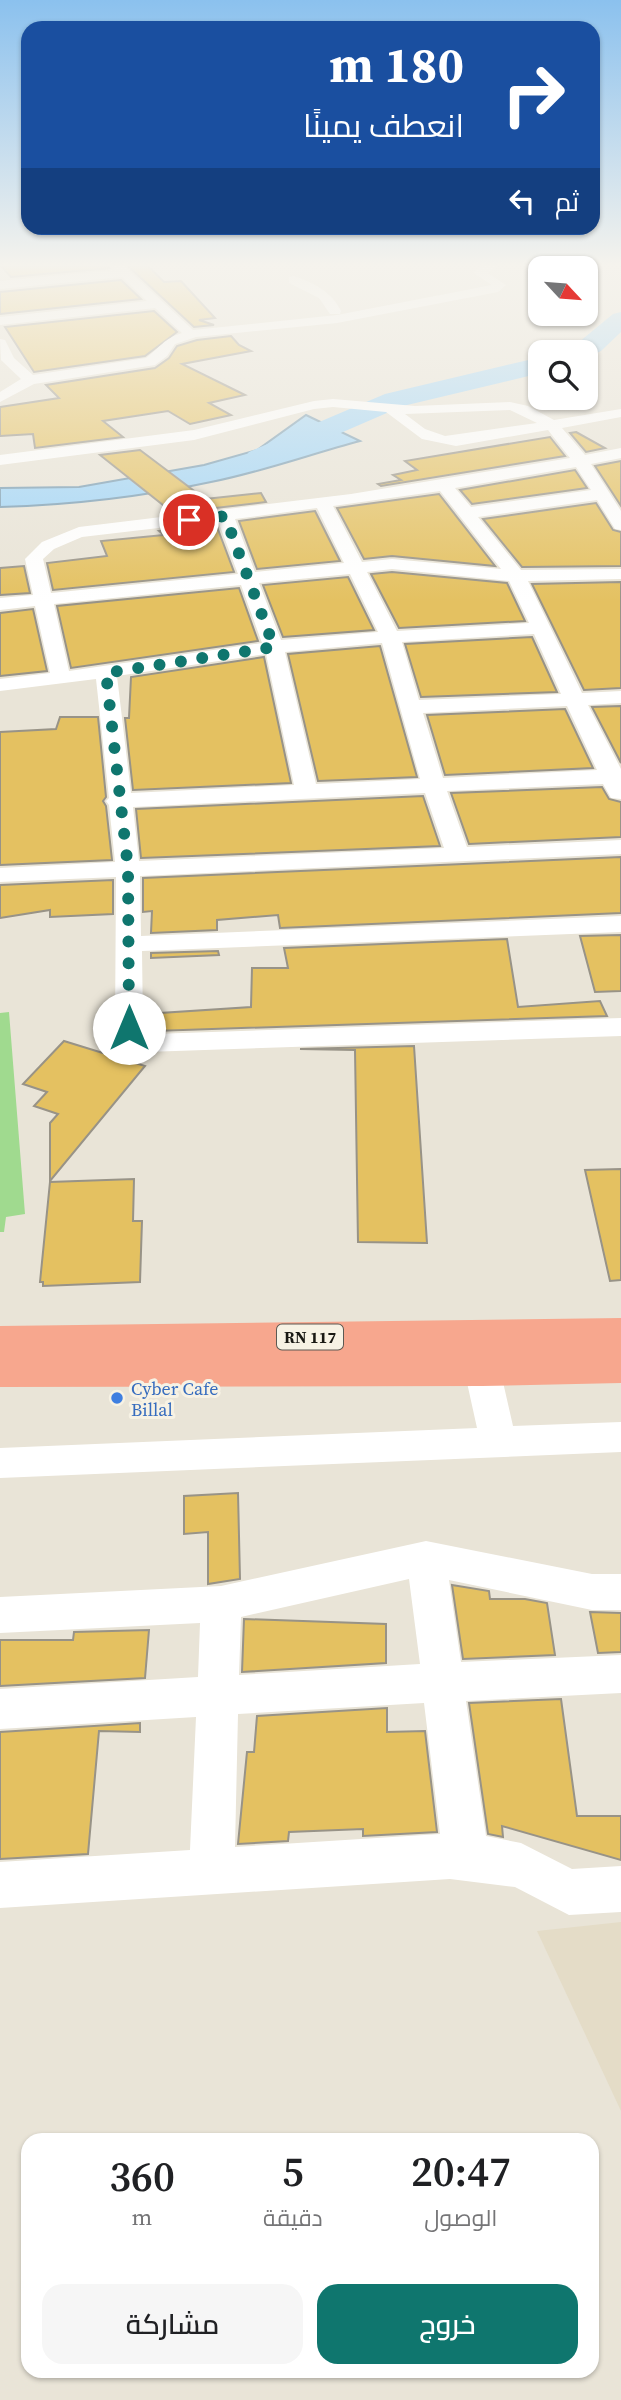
<!DOCTYPE html>
<html lang="ar">
<meta charset="utf-8">
<style>
:root{--surface:#fff;--page:#f6f6f6;--text:#202124;--muted:#757577;--accent:#0f766e}
body{margin:0;font-family:"Source Serif 4",Cairo,serif;background:var(--page);color:var(--text);direction:rtl;height:100vh;display:flex;flex-direction:column;font-size:26px;white-space:nowrap}
*{box-sizing:border-box;margin:0}
p{font-size:23px;color:var(--muted)}
.icon{flex:none;width:38px;height:38px;fill:none;stroke:currentColor;stroke-width:2;stroke-linecap:round;stroke-linejoin:round}
.map{position:relative;flex:1;overflow:hidden;direction:ltr}
.side{position:absolute;left:21px;top:2133px;width:578px;height:245px;display:flex;flex-direction:column;background:var(--surface);border-radius:21px;box-shadow:0 2px 5px #0004;direction:rtl}
.side>*{flex:none}
.banner{position:absolute;left:21px;top:21px;width:579px;height:214px;border-radius:21px;box-shadow:0 2px 5px #0004;direction:rtl;background:#1a4fa0;color:#fff;overflow:hidden}
.needle{width:46px;rotate:116deg}
.fabs{position:absolute;left:528px;top:256px;display:grid;gap:14px}
.fabs a{display:grid;place-items:center;width:70px;height:70px;border-radius:14px;background:var(--surface);box-shadow:0 2px 5px #0004;font-size:35px}
.pin{position:absolute;display:grid;place-items:center;width:60px;height:60px;color:#fff;margin:-30px;border:4px solid #fff;border-radius:50%;box-shadow:0 2px 7px #0007}
.me{position:absolute;width:77px;margin:-38px;rotate:0deg;stroke-linejoin:round;filter:drop-shadow(0 0 5px #0008)}
.turn{display:flex;align-items:center;gap:24px;height:147px;padding:0 21px;font-size:32px}
.turn .icon{width:91px;height:91px;stroke-width:2.5}
.turn b{display:block;font-size:49px;line-height:60px}
.then{display:flex;align-items:center;height:66px;padding:0 21px;background:#0003;gap:14px;font-size:26px}
.eta{display:flex;justify-content:space-evenly;align-items:center;height:119px;text-align:center}
.eta b{font-size:42px;font-weight:600;line-height:49px}
.action{display:flex;gap:14px;margin-top:auto;padding:14px 21px}
.action a{flex:1;height:80px;border-radius:21px;background:var(--accent);color:#fff;font-size:28px;font-weight:600;line-height:80px;text-align:center}
.action a+a{background:var(--page);color:var(--text)}
.map>svg:first-child{display:block}
.built{fill:#e4dcc7}
.green{fill:#a0da8f}
.water{fill:#a0d5f8;stroke:#789cb3;stroke-width:2}
.lines{fill:none;stroke-linecap:round;stroke-linejoin:round}
.river{fill:#a0d5f8;fill-rule:evenodd}
.building{fill:#e4c161;stroke:#989387;stroke-width:2}
.street{fill:#fff;fill-rule:evenodd}
.primary{fill:#f7a78e;fill-rule:evenodd}
.route{stroke:#0f766e;stroke-width:12;stroke-dasharray:0 21.6}
.shop-dot{fill:#3f7fe0;stroke:#f7f2e4;stroke-width:2.5}
.labels{text-anchor:middle;dominant-baseline:central;stroke-width:6;stroke-linejoin:round;paint-order:stroke}
.shield{fill:#f7f2e4;stroke:#5c5952;stroke-width:2}
.shield-label{font-size:16px;font-weight:bold;fill:#191813}
.shop-label{font-size:18px;fill:#366cbe;stroke:#f7f2e4;text-anchor:start}
</style>
<div class="map">
<svg width="621" height="2400" viewBox="0 0 621 2400">
<rect width="100%" height="100%" fill="#e9e4d7"/>
<polygon class="built" points="621,1922 621,2111 537,1931"/>
<polygon class="green" points="9,1012 25,1214 6,1217 4,1232 0,1232 0,1013"/>
<path class="water" d="M306 415 360 441C311 454 262 472 211 482 141 497 72 505 0 507V488L79 487 204 465 257 450Z"/>
<g class="lines">
<g class="river">
<polygon points="621,312 621,332 601,351 586,358 586,352 567,352 613,314"/>
<polygon points="541,357 541,373 403,406 269,464 259,467 249,464 244,458 249,452 385,394"/>
</g>
</g>
<g class="building">
<polygon points="1,266 109,266 109,268 11,277"/>
<polygon points="128,266 148,266 164,282 181,281 215,318 199,320 214,325 194,327"/>
<polygon points="121,280 141,299 0,314 0,292"/>
<polygon points="154,311 177,332 145,356 34,372 5,327"/>
<polygon points="231,336 239,345 251,351 182,364 245,395 209,403 231,415 190,424 168,411 103,421 123,437 35,448 33,434 0,436 0,407 59,398 46,385 155,368 169,358 177,346 197,340"/>
<polygon points="576,432 605,448 586,452 570,433"/>
<polygon points="550,437 565,456 381,486 378,484 401,480 393,475 417,470 405,461"/>
<polygon points="140,450 205,499 261,493 266,502 173,513 100,455"/>
<polygon points="621,461 621,506 595,466"/>
<polygon points="575,470 587,488 472,504 460,490"/>
<polygon points="439,494 495,566 392,556 364,559 337,508"/>
<polygon points="596,503 613,530 621,532 621,566 522,567 483,519"/>
<polygon points="315,511 340,561 257,569 239,521"/>
<polygon points="216,524 234,572 53,590 47,563 107,556 101,541 164,535 159,531"/>
<polygon points="24,566 30,593 0,595 0,568"/>
<polygon points="392,572 507,583 525,621 399,628 371,574"/>
<polygon points="348,577 374,630 283,637 263,585"/>
<polygon points="621,582 621,688 584,690 532,584"/>
<polygon points="239,588 258,641 71,668 57,606"/>
<polygon points="33,609 47,671 0,676 0,613"/>
<polygon points="532,637 557,692 421,697 405,644"/>
<polygon points="380,646 417,777 318,781 288,654"/>
<polygon points="264,657 291,783 133,790 125,718 129,718 131,677"/>
<polygon points="621,706 621,763 592,707"/>
<polygon points="565,709 593,768 445,775 427,715"/>
<polygon points="60,717 98,717 106,797 103,801 106,806 112,860 0,865 0,732 56,729"/>
<polygon points="602,787 609,799 621,802 621,837 469,844 451,793"/>
<polygon points="423,796 440,846 141,858 136,809"/>
<polygon points="621,857 621,913 280,928 278,915 217,920 217,930 151,933 152,911 143,912 143,878"/>
<polygon points="113,880 113,914 50,917 50,910 0,918 0,885"/>
<polygon points="621,935 621,991 595,992 580,936"/>
<polygon points="507,939 518,1007 600,1001 607,1016 154,1031 146,1024 145,1014 251,1007 252,968 288,968 284,948"/>
<polygon points="218,951 219,955 151,958 151,953"/>
<polygon points="64,1041 145,1066 50,1181 50,1123 58,1114 34,1106 47,1092 23,1084"/>
<polygon points="414,1046 427,1243 358,1242 355,1050 300,1049"/>
<polygon points="621,1169 621,1280 610,1281 585,1170"/>
<polygon points="134,1179 133,1221 142,1221 140,1282 43,1286 43,1282 40,1282 50,1182"/>
<polygon points="238,1493 240,1579 208,1584 208,1532 184,1534 184,1496"/>
<polygon points="452,1585 489,1591 490,1599 525,1599 547,1603 555,1655 463,1659"/>
<polygon points="590,1612 621,1613 621,1652 598,1653"/>
<polygon points="244,1619 386,1624 386,1663 242,1672"/>
<polygon points="149,1630 145,1678 0,1686 0,1640 73,1640 74,1632"/>
<polygon points="561,1699 577,1816 621,1816 621,1860 502,1826 503,1837 488,1834 469,1703"/>
<polygon points="387,1708 387,1732 425,1731 437,1832 363,1836 363,1829 289,1832 288,1841 238,1844 247,1752 254,1752 257,1716"/>
<polygon points="140,1723 140,1732 99,1731 88,1854 0,1859 0,1732"/>
</g>
<g class="lines">
<g class="street">
<path d="M111 266H124L193 330 337 315 492 285 474 273 482 266H497L488 273 506 285 498 292 337 323 196 337 175 344 167 356 155 365 34 384 0 402V392L21 379 1 360 0 339 5 340 14 358 33 375 146 358C161 347 163 339 182 333L155 308 0 325V317L147 301 122 277 0 289V281L115 270Z"/>
<path d="M293 276C313 282 332 292 341 311L340 314H330L319 298 289 283V277Z"/>
<path d="M333 399 415 406 510 402 528 406 554 420 621 409V417L562 428 585 455 621 448V458L591 464 621 511V530L615 529 597 500 478 517 521 570 621 569V579L528 581 582 693 621 691V703L588 705 621 769V799L611 798 603 784 447 791 467 847 621 840V854L140 876 141 936 621 916V932L142 951 143 1025 153 1034 621 1018V1036L146 1052 136 1049 115 1028 116 877 0 882V868L115 862 109 805 106 801 109 798 96 679 0 691V679L50 673 35 606 0 610V598L33 595 25 559 42 542 79 527 351 494 570 458 548 430 456 446 422 439 386 412 333 407 314 409 194 440 0 465V455L194 430 314 401ZM510 410 537 423 445 436 425 429 405 414ZM576 467 591 490 471 507 455 488ZM440 491 501 569 392 559 362 562 333 506ZM317 508 344 563 255 572 235 519ZM218 521 238 574 51 593 43 559 54 549 82 537ZM392 569 509 581 529 623 397 631 367 572ZM350 574 378 632 281 640 259 583ZM241 585 262 643 69 671 54 604ZM534 634 561 694 419 700 402 642ZM382 643 420 779 316 784 285 652ZM266 654 294 785 131 793 117 676ZM567 706 597 770 443 778 423 713ZM425 793 444 848 139 861 133 807Z"/>
<polygon points="482,1355 494,1359 500,1369 513,1426 621,1422 621,1452 0,1478 0,1448 477,1428 464,1369 470,1359"/>
<path d="M426 1541 592 1574H621V1610H592L449 1580 461 1662 621 1655V1693L466 1701 486 1836 521 1843 572 1869 621 1866V1912L569 1915 515 1887 450 1879 0 1908V1862L190 1850 196 1717 0 1729V1689L198 1677 200 1623 0 1633V1597L221 1586ZM409 1579 420 1664 239 1675 241 1617ZM424 1703 440 1834 235 1847 238 1714Z"/>
</g>
<polygon class="primary" points="621,1318 621,1383 482,1386 0,1387 0,1326"/>
</g>
<linearGradient id="sky" x2="0" y2="1"><stop stop-color="#8bc1ee"/><stop offset="0.44" stop-color="#f5f3ed"/><stop offset="1" stop-color="#f5f3ed" stop-opacity="0"/></linearGradient>
<rect width="621" height="602" fill="url(#sky)"/>
<g class="lines">
<polyline class="route" points="129,1028 128,868 106,673 274,647 225,516 189,520"/>
</g>
<circle class="shop-dot" cx="117" cy="1398" r="7"/>
<g class="labels">
<rect class="shield" x="277" y="1324.5" width="66" height="25" rx="5"/>
<g class="shield-label">
<text x="310" y="1337">RN 117</text>
</g>
<g class="shop-label">
<text x="131" y="1388">Cyber Cafe<tspan x="131" dy="21">Billal</tspan></text>
</g>
</g>
</svg>
<div class="fabs">
<a><svg class="needle" viewBox="-14 -14 28 28"><path d="M0-13l5 13h-10z" fill="#e53935"/><path d="M0 13l5-13h-10z" fill="#757577"/></svg></a>
<a><svg class="icon" aria-label="search" viewBox="0 0 24 24"><circle cx="10" cy="10" r="6"/><path d="M15 15l6 6"/></svg></a>
</div>
<div class="pin" style="left:189px;top:520px;background:#d93025"><svg class="icon" aria-label="arrive" viewBox="0 0 24 24"><path d="M6 21V4h12l-3 4 3 4H6"/></svg></div>
<svg class="me" style="left:129px;top:1028px" viewBox="-20 -20 40 40"><circle r="19" fill="#fff"/><path d="M0-13L10 11 0 6-10 11z" fill="#0f766e"/></svg>
<div class="banner">
<div class="turn"><svg class="icon" aria-label="right" viewBox="0 0 24 24"><path d="M7 20v-9h11M14 6l5 5-5 5"/></svg><div><b>180 m</b>انعطف يمينًا</div></div>
<div class="then">ثم<svg class="icon" aria-label="left" viewBox="0 0 24 24"><path d="M17 20v-9H6M10 6l-5 5 5 5"/></svg></div>
</div>
<section class="side">
<div class="eta">
<div><b>20:47</b><p>الوصول</p></div>
<div><b>5</b><p>دقيقة</p></div>
<div><b>360</b><p>m</p></div>
</div>
<div class="action"><a>خروج</a><a>مشاركة</a></div>
</section>
</div>
